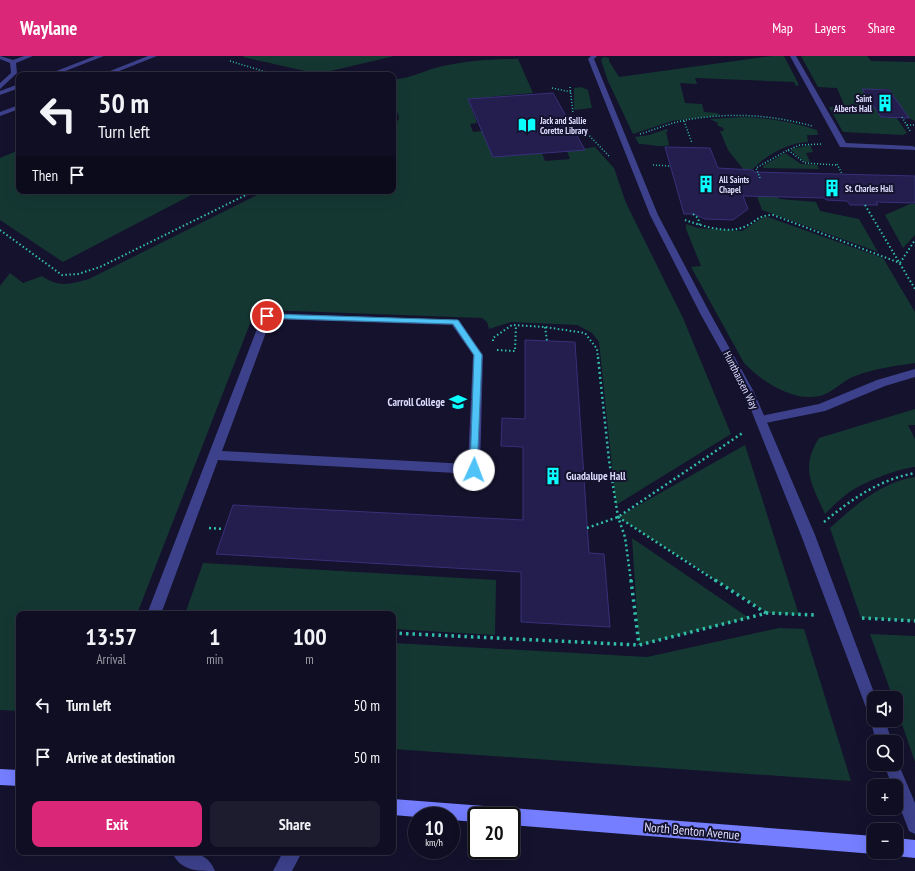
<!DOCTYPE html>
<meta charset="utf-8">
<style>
:root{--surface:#0f0e22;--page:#1d1c2f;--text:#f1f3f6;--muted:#9b9ca5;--line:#2f2e40;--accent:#db2777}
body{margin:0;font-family:"PT Sans Narrow",sans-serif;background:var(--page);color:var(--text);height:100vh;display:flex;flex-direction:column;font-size:15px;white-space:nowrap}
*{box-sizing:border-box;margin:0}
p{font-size:13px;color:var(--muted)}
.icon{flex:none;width:22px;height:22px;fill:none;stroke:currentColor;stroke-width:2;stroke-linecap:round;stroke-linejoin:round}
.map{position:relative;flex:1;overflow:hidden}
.side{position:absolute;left:16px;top:555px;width:380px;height:244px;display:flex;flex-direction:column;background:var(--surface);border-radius:8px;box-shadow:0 4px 16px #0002,0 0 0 1px var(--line)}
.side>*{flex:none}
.hud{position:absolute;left:16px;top:16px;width:380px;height:122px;border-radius:8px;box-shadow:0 4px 16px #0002,0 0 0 1px var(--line);background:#0f0e22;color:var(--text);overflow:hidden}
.tools{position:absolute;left:867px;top:635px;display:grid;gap:8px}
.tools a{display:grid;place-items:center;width:36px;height:36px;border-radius:8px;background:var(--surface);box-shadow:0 4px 16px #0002,0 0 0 1px var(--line);font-size:20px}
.speed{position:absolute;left:408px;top:751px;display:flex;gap:8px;font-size:20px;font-weight:700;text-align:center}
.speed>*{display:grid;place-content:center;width:52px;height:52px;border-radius:50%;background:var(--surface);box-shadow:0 4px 16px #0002,0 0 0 1px var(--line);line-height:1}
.speed small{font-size:10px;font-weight:400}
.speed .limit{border:2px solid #111;border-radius:6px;background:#fff;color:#111}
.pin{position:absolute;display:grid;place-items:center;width:34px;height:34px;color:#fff;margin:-17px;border:2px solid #fff;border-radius:50%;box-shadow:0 1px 4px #0007}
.me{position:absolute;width:44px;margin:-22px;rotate:2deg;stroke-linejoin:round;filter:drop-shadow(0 0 3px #0008)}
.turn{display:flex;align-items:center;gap:14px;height:84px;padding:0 16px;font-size:18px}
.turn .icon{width:52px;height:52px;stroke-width:2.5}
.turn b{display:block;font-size:28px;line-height:34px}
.then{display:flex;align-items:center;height:38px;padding:0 16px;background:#0003;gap:8px;font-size:15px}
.eta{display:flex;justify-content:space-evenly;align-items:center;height:68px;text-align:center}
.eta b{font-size:24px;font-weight:700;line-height:28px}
.cta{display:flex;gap:8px;margin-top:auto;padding:8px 16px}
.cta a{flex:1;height:46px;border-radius:8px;background:var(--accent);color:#fff;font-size:16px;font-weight:700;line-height:46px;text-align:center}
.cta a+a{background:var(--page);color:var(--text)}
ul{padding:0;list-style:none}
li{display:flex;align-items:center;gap:12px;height:52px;padding:0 16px}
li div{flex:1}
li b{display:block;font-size:15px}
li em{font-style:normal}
header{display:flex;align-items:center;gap:24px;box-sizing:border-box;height:56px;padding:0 20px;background:var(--accent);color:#fff}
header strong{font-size:19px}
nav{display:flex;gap:22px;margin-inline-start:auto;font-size:14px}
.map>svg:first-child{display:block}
.green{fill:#153732}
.building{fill:#231e4e;stroke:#38307a}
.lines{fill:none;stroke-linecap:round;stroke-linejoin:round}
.path-far3{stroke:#31bfa9;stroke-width:1.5;stroke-dasharray:1 2;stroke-linecap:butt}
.path-far2{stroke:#31bfa9;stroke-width:2;stroke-dasharray:1.5 2.5;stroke-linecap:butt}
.path-far1{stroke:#31bfa9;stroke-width:2.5;stroke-dasharray:2 3;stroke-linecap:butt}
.path{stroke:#31bfa9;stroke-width:3.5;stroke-dasharray:2.5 4;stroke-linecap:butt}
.lane{fill:#3d418b;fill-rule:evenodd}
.street{fill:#3d418b;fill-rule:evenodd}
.secondary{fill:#757eff;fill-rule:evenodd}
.route{fill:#4fc3f7;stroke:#337fa1}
.labels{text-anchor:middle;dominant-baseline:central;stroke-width:4;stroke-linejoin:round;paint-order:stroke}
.far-poi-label{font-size:9px;font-weight:bold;fill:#deddff;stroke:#14122d;text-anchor:start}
.street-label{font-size:11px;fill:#deddff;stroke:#14122d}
.poi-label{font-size:11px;font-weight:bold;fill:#deddff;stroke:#14122d;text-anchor:end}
.near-street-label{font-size:13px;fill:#deddff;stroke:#14122d}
</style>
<header>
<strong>Waylane</strong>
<nav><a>Map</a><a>Layers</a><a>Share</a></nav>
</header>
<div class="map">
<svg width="915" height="815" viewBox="0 0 915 815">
<rect width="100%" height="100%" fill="#14122d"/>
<g class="green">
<polygon points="244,0 394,0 318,18 243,1"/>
<polygon points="772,0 784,0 799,29 796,30 794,26 695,22 697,28 680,27 685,47 702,48 704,56 717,57 720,59 672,65 633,78 608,25 601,4 603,1 609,2 609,5 619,21"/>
<polygon points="801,0 867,0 871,5 915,6 915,65 909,62 889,33 863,33 896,61 907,77 903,79 843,76 829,51 845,51 837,32 818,31"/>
<path d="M518 3 533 37 468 43 477 67 470 68 473 76 482 75 493 101 542 97 545 105 570 103 567 95 595 91 614 112 626 147 683 262 731 378 616 449 599 286 592 277 577 269 511 266 489 273 487 266 482 262 266 254 258 258 251 265 137 558H19V655L0 654V230L10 217 23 227 42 220C59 232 70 228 89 223L265 135H393V70L399 63 398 57 393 54V24C408 22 420 17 435 12 462 5 489 3 518 3Z"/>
<polygon points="581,31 588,34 592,52 574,54 574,32"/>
<path d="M743 61C769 62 792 66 817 74L818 79H807L808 86C788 87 766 99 753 113H743L728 94 720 75H724L723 72 717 69 718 67 710 63Z"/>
<path d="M667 73 668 75 666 76 669 89C661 92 648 88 639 88L635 81 649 79Z"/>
<polygon points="810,89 813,96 806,97 810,106 805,106 792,95 792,93"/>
<polygon points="19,94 19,135 199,135 63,206 0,164 0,102"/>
<polygon points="785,97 801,108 817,109 819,113 763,112 763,110"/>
<polygon points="755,135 770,136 780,143 816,146 820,155 859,163 878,196 762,154"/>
<polygon points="910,148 915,148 915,179 903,192 885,159"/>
<path d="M765 160 883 202 915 256V307C895 310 873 313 855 320 844 324 834 335 823 339 794 348 763 326 744 307L691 211 701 210 686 173V168L698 172 742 175Z"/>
<path d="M915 353V369H908L915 383V411C896 413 864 426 848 437 840 443 832 451 825 458 812 429 800 412 819 382Z"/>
<polygon points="745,389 799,559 767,557 618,461"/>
<path d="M915 421V565L861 562 830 472C854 450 881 426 915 421Z"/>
<polygon points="632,482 749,562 639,589"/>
<polygon points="203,507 496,524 495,579 393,573 393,558 185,558"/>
<polygon points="779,572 804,573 851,725 393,693 393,587 647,601"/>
<polygon points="870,578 915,580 915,706 896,651 896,642 893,642"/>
</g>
<g class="building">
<polygon points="862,33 889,34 909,62 881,61"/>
<polygon points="553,37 585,94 493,101 468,43"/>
<polygon points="665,91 710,92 718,112 753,114 754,116 915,120 915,147 876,146 878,149 850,149 847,145 826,144 825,142 743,140 748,153 733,164 705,163 694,158 684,158"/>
<polygon points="525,284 575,286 589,497 604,498 610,571 521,566 521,516 216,498 233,449 523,464 523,391 501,390 502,362 525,363"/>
</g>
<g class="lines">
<g class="path-far3">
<polyline points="230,5 276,19"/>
<polyline points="570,31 573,57"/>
<polyline points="552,32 571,36"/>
<polyline points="902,61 910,75"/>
<polyline points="684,65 692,87"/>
<polyline points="579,69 609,100"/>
<polyline points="907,69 915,69"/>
<path d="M640 78C654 74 667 68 681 65 725 56 769 58 812 70"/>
<polyline points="788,94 800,89 821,88"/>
<polyline points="837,108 842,118"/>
<polyline points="653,109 670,110"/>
<polyline points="760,122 756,112 788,94 805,107 836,109"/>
</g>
<g class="path-far2">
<polyline points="865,149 915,233"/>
<polyline points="693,158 698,162 700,170"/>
<path d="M685 164C702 170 727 178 744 171 756 166 758 159 773 159L900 207"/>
<polyline points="0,174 62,219 78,218 100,211 254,135"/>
<polyline points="900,207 915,184"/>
<polyline points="545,271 547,285"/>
<polyline points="493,285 493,282 512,269 545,271 585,277 597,293 598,302"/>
<polyline points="497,294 515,295 516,269"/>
</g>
<g class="path-far1">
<polyline points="598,301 609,404 618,461 625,481 631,525"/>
<polyline points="618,461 716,525"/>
<path d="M824 466C852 443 878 424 915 417"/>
<polyline points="209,472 224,473"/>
<polyline points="587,472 618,461 744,376"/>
</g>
<g class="path">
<polyline points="631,524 639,589"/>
<polyline points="715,524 766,557"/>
<polyline points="862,562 915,565"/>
<polyline points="393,577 639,589 767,557 815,559"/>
</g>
<g class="lane">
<polygon points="0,0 13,4 24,0 33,0 16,7 17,17 0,33 0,27 11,17 10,7 0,3"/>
<polygon points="95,0 104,0 55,19 46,19"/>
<polygon points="790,0 796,0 846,87 912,90 915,91 915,94 840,91"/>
<polygon points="19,28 19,32 0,39 0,35"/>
<path d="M267 257 459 264 483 299 480 413 478 416 474 418 218 404 161 558H147L262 260ZM271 263 452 269 473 299 468 408 222 395Z"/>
<polygon points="915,313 915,321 885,330 825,355 761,368 757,367 755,364 757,361 761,360 819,348 877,324"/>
</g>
<g class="street">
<polygon points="148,0 157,0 109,19 100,19"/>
<polygon points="591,0 597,0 594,3 658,159 711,259 754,336 815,479 876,642 874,642 874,664 885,664 892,686 876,686 870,662 801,479 744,336 701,259 650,159 588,3"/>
<polygon points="19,49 19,53 0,60 0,56"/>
<polygon points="896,702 915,747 915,778 909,775 896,741 896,730 892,730 884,708 896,708"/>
<path d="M172 796C190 796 207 795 215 815 197 815 180 815 172 796Z"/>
<polygon points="283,796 302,796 292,815 273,815"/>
</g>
<g class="secondary">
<polygon points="0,713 19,714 19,730 0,729"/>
<polygon points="393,743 874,780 874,796 878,796 874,798 511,769 511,760 477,760 477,766 451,764 451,760 417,761 393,759"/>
<polygon points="896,782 915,784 915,802 896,800 890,797 896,796"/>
</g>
</g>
<polygon class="route" points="267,258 458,264 482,299 477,416 474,417 470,414 474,299 453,268 264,262 263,260"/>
<defs>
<g id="building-bare" transform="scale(1.38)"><path d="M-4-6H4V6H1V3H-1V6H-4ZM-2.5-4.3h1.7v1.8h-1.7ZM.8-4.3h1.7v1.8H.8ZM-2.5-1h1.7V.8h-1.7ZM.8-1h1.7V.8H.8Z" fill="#0afdff" stroke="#14122d" stroke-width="2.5" paint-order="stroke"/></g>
<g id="library-bare" transform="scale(1.38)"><path d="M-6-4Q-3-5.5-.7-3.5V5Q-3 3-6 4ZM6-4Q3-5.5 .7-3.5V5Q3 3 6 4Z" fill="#0afdff" stroke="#14122d" stroke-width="2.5" paint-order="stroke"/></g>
<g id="university-bare" transform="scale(1.38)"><path d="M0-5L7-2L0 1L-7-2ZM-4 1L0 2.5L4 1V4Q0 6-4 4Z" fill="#0afdff" stroke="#14122d" stroke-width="2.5" paint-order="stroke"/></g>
</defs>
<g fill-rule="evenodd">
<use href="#building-bare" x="885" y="47"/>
<use href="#library-bare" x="527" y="69"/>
<use href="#building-bare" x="706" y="128"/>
<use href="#building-bare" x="832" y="132"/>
<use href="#university-bare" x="458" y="346"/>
<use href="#building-bare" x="553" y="420"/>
</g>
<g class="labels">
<g class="far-poi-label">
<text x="872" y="42" text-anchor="end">Saint<tspan x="872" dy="10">Alberts Hall</tspan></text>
<text x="540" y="64">Jack and Sallie<tspan x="540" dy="10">Corette Library</tspan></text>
<text x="719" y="123">All Saints<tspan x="719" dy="10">Chapel</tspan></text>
<text x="845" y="132">St. Charles Hall</text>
</g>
<g class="street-label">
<text transform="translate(741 324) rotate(63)">Hunthausen Way</text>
</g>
<g class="poi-label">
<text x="445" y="346">Carroll College</text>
<text x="566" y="420" text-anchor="start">Guadalupe Hall</text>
</g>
<g class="near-street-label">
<text transform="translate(692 775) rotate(5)">North Benton Avenue</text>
</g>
</g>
</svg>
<div class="tools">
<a><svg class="icon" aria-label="sound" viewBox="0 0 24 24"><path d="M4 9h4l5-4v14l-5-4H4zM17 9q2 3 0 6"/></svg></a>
<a><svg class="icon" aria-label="search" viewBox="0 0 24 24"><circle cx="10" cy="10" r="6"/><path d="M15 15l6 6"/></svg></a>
<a>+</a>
<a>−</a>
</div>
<div class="speed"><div>10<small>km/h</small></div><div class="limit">20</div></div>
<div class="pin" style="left:267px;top:260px;background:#d93025"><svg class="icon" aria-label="arrive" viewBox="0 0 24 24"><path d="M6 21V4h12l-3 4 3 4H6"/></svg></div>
<svg class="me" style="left:474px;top:414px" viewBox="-20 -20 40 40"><circle r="19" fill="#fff"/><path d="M0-13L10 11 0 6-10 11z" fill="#4fc3f7"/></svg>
<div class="hud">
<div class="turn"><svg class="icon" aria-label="left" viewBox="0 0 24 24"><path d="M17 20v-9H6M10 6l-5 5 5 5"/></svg><div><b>50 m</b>Turn left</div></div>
<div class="then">Then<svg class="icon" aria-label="arrive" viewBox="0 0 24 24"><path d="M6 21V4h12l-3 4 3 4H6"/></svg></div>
</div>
<section class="side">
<div class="eta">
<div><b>13:57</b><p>Arrival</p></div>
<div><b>1</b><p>min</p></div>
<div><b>100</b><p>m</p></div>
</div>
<ul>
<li><svg class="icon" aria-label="left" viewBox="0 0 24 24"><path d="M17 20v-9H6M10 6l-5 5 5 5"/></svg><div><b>Turn left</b></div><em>50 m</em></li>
<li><svg class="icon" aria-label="arrive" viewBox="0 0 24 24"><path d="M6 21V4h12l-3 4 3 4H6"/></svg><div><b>Arrive at destination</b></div><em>50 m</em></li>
</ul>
<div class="cta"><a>Exit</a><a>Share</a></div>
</section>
</div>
